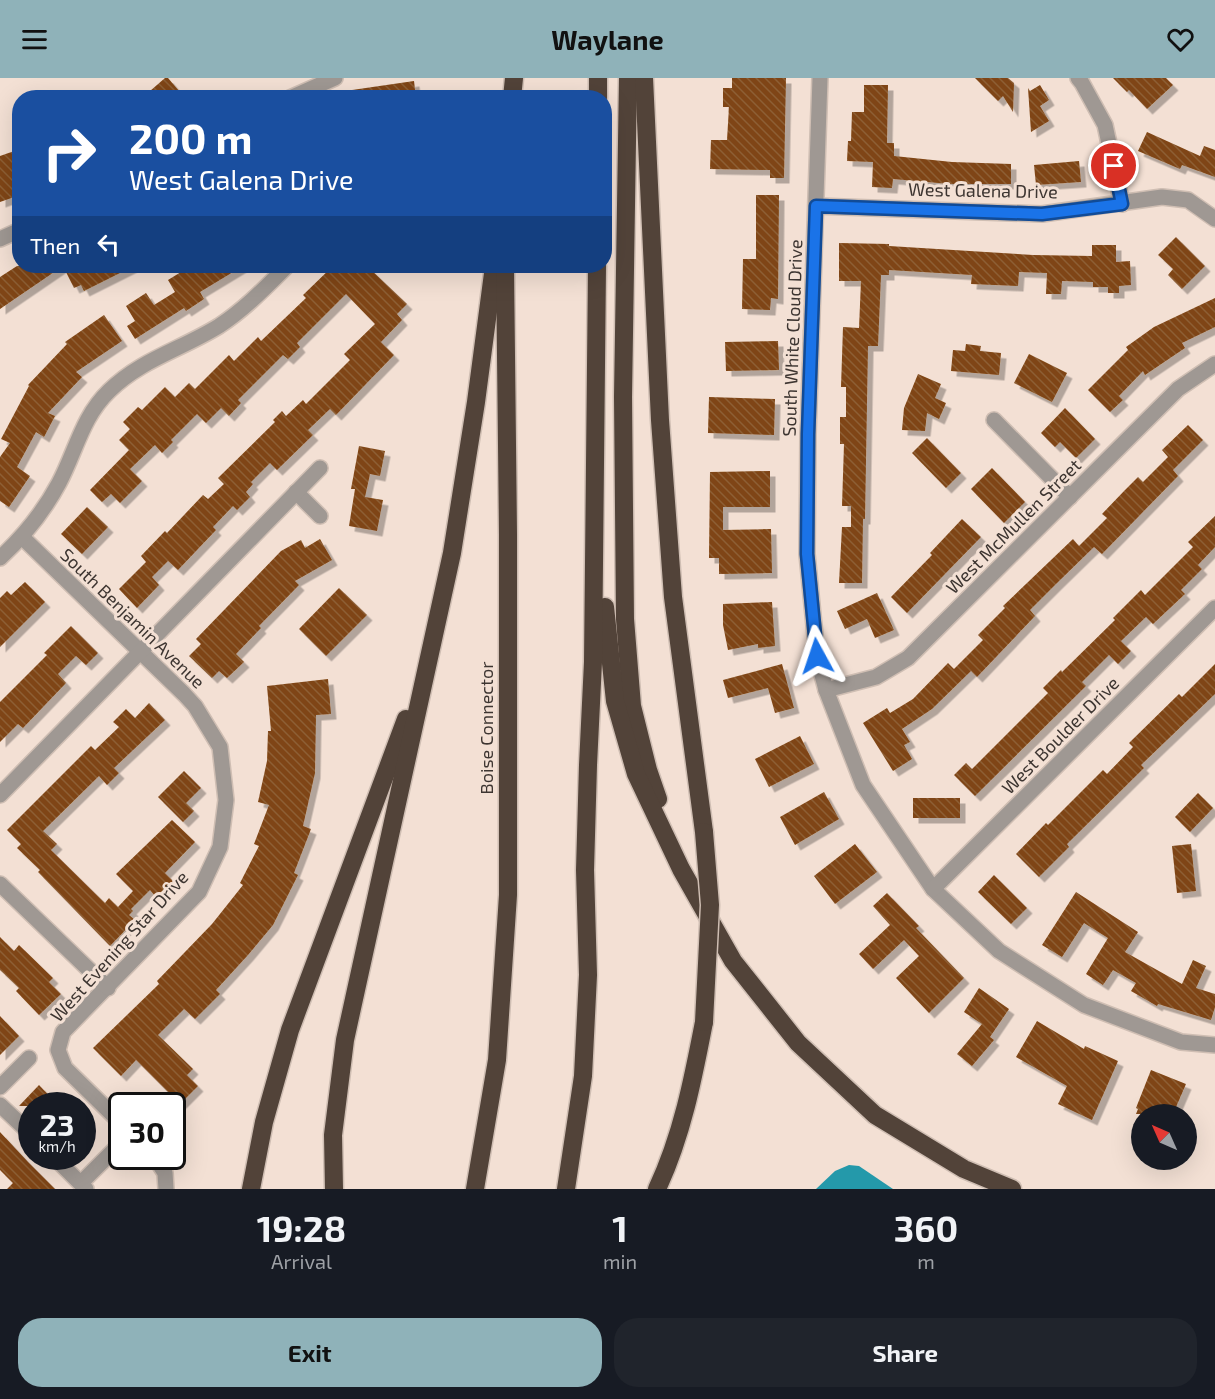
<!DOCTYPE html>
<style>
:root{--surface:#171b24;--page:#20242c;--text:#f1f3f6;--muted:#9ea1a6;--accent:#8fb2b9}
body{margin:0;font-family:"Exo 2",sans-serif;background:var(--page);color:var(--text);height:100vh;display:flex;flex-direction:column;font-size:22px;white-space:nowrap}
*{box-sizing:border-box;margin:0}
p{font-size:20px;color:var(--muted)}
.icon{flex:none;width:33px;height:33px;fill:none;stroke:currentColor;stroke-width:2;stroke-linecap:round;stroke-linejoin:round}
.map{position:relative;height:1111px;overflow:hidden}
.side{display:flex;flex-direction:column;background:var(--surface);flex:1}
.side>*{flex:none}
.hud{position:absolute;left:12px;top:12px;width:600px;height:183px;border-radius:24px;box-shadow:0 6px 24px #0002;background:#1a4fa0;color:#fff;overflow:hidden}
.needle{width:39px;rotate:315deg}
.controls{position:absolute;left:1131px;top:1026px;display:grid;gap:12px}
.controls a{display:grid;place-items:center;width:66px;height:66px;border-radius:50%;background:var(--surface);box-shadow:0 6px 24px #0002;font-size:30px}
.speed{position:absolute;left:18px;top:1014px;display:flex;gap:12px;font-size:30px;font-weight:700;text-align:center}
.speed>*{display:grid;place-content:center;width:78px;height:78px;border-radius:50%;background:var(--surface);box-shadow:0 6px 24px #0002;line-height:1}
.speed small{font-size:15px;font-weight:400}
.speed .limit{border:3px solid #111;border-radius:9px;background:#fff;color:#111}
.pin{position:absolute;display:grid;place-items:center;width:51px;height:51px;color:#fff;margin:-26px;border:3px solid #fff;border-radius:50%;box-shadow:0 2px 6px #0007}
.me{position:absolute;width:66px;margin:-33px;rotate:355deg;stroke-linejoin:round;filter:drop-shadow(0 0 4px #0008)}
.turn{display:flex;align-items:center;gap:21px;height:126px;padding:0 18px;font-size:27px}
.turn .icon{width:78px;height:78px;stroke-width:2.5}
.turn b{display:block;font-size:42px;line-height:51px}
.then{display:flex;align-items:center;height:57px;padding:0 18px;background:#0003;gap:12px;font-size:22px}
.eta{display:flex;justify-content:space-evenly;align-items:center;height:102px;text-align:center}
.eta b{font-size:36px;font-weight:700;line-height:42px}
.button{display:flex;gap:12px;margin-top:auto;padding:12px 18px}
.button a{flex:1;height:69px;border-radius:24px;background:var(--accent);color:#111;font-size:24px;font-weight:700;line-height:69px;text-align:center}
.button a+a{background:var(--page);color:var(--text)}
header{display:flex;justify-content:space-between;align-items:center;height:78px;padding:0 18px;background:var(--accent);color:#111;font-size:27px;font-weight:700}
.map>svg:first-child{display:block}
.water{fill:#2499aa}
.building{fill:url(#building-back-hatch);filter:url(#shadow)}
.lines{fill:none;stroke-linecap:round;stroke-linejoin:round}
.street-casing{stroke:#cfbeb3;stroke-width:18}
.highway-casing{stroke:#cfbeb3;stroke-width:21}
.street{stroke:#9f9893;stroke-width:15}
.highway{stroke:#524339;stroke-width:18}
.highway-bridge-casing{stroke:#cfbeb3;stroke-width:21;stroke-linecap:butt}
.highway-bridge{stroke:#524339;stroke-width:18}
.route-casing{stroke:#114b97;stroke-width:15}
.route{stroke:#1a73e8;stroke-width:10}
.labels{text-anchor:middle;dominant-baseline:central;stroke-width:6;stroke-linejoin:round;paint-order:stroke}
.street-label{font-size:18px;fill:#3d3531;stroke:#f3e0d4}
</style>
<header><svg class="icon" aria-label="menu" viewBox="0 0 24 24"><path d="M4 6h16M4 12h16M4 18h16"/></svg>Waylane<svg class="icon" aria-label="heart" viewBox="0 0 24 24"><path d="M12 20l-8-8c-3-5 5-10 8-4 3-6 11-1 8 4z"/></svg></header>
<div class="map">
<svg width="1215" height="1111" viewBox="0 0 1215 1111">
<defs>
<pattern id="building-back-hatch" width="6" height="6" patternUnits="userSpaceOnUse" patternTransform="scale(1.5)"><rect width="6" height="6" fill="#7f4513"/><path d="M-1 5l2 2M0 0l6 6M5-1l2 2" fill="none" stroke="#8d5e36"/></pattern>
<filter id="shadow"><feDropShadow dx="5.5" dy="5.5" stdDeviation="0" flood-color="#0004"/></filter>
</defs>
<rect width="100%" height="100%" fill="#f3e0d4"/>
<polygon class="water" points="849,1087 859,1088 893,1111 816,1111 835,1093"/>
<g class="building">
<polygon points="165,0 168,0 185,20 142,20"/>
<polygon points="732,0 786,0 784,100 770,100 770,92 710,91 711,62 727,62 729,29 723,29 723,10 732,10"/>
<polygon points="975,0 1008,0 1014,5 1013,34 1003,18 998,23"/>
<polygon points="1113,0 1166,0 1173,7 1147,31 1129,12 1127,14"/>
<polygon points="414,3 416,20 353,20 352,12"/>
<polygon points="864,7 888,7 887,65 894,65 894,78 952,84 1011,86 1011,106 950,106 893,101 892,110 872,109 873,84 847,83 848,63 851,63 852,34 864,34"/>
<polygon points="1040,7 1049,22 1040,28 1049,43 1031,54 1028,10 1030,13"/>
<polygon points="1147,54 1200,78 1204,68 1215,72 1215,99 1182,87 1180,91 1138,73"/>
<polygon points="20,71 20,117 0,124 0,78"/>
<polygon points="1079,83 1081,104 1036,107 1034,87"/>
<polygon points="756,117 779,117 778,221 771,220 770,232 742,231 743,181 756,181"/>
<polygon points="1176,159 1205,188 1182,211 1168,197 1173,191 1158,177"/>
<polygon points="839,165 889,166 889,168 1033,177 1092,178 1092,167 1116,167 1116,184 1130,183 1131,207 1119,208 1119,215 1108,215 1108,209 1093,209 1093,204 1062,203 1061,216 1046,216 1047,195 1019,194 1018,208 971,206 972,197 889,192 889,197 881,197 878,268 868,268 865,441 863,441 862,505 839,505 842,449 851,449 851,428 842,428 844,366 840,366 840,339 846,339 846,309 841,309 843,249 859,250 861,203 839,203"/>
<polygon points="17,188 134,188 84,213 81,207 74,210 63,188 0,231 0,199"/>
<polygon points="177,188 243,188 200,214 204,221 186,233 184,230 135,261 127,248 135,243 126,228 146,215 154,227 175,214 168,202 181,194"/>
<polygon points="333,188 367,188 407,226 397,236 402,242 381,264 394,277 336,337 330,331 308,352 313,357 277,392 270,385 251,404 253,406 246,414 250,419 237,432 233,428 213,449 216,452 178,492 168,483 152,499 159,507 137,530 119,511 146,484 141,478 165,453 167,455 203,417 208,421 224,406 218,400 275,344 273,342 282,333 286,338 303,322 306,326 350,282 344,276 375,246 346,216 297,265 300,269 288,281 283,277 238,322 241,325 229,338 221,330 206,345 197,336 171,362 173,364 162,375 155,367 130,391 142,403 120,425 111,416 102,424 90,412 129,372 119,362 130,351 123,344 138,329 142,332 165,309 175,319 189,305 195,311 229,277 234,283 258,259 261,263 306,220 303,217"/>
<polygon points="1215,220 1215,249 1182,265 1185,270 1145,297 1143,293 1119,318 1123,322 1110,334 1088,312 1128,272 1126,269 1154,249"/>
<polygon points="104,237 122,263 76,294 82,299 48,335 55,338 44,359 36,354 17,389 30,398 9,429 0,423 0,379 10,365 1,361 29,308 28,307 67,266 65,264"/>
<polygon points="778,263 779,292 726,293 725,264"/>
<polygon points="966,266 981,268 980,273 1001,275 999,297 951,293 953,272 965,273"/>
<polygon points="1029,276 1067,295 1052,324 1014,305"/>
<polygon points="918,296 941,306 935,320 946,325 939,341 927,335 925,353 902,352 904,330"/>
<polygon points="709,319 775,321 774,357 708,355"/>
<polygon points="1065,330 1095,361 1076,380 1060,364 1055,369 1041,355"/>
<polygon points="1188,347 1203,362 1173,392 1178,398 1102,476 1094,469 1057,505 1030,532 1035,538 977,599 971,593 932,631 902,651 910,664 904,667 912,681 893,693 863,645 887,630 890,635 913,621 948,585 954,591 983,562 978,557 1005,530 1003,528 1073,461 1079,468 1107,440 1102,436 1125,412 1138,399 1143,404 1168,379 1162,372"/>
<polygon points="927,360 961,395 946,410 912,375"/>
<polygon points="359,368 385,373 380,398 370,396 365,419 383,422 377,453 349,448 355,411 351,411"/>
<polygon points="992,390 1025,424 1004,445 971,411"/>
<polygon points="770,393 770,429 723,429 723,452 771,451 772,495 719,496 719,480 709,480 710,394"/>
<polygon points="87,429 108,449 82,476 61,456"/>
<polygon points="1215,438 1215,469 1198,487 1202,491 1181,512 1185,516 1153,546 1146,539 1121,563 1131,573 1118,586 1109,577 1082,604 1086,608 975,718 954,697 966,685 972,691 1048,615 1043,610 1061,592 1062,594 1115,542 1113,540 1141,512 1145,517 1193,469 1188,464"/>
<polygon points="962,441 981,459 907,535 891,519 932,477 930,475"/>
<polygon points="320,461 332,482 295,503 299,507 259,548 261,550 236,576 244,584 227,600 219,593 212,600 189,578 201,566 196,561 281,473 301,462 305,470"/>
<polygon points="25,504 45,524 0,569 0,520 7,513 11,517"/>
<polygon points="339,510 367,537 326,578 299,551"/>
<polygon points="877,515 894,552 875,560 867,541 845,551 837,533"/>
<polygon points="772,524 775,568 758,570 758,566 728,572 723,547 723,526"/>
<polygon points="71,548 98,575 86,587 76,578 58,596 66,605 23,650 18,646 0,664 0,624 47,577 44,575"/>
<polygon points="782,586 794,630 775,635 768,610 728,620 723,602"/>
<polygon points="1215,586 1215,616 1141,687 1144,690 1067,766 1069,769 1039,799 1016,776 1046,745 1048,747 1103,692 1107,696 1133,669 1129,665 1179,616 1182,619"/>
<polygon points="328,601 331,636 316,637 315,695 303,748 311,751 294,795 298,797 273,847 248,877 216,912 220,916 195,941 184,931 158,957 193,991 187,997 198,1008 180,1026 136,982 121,998 93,970 159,906 157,903 212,846 243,807 240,805 259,768 254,766 269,727 258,724 267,683 268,653 271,653 267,608"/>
<polygon points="149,625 165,642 114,690 119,695 107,707 99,698 43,753 57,766 51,772 105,825 109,820 118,829 133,813 116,796 172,742 195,764 165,795 173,803 156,819 150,812 131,831 133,833 129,837 135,842 110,868 38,794 40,792 17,770 21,766 7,752 91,668 95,672 119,649 113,644 126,631 135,640"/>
<polygon points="800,658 814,686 769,709 755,681"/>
<polygon points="184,693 201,710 186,725 194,733 183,744 158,719"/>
<polygon points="824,714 839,741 795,767 780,739"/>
<polygon points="1198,715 1213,730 1190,754 1175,739"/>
<rect x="913" y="720" width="47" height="20"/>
<polygon points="855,766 877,794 835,826 814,798"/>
<polygon points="1191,766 1196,813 1177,815 1172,768"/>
<polygon points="994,797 1027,830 1011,846 978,814"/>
<polygon points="1076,814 1138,854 1125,874 1182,906 1193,882 1206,888 1196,910 1215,916 1215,929 1211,942 1158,926 1157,928 1131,913 1136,905 1113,892 1103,907 1086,896 1108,860 1084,845 1062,879 1042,867"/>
<polygon points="887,815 919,848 916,850 964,900 929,935 896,900 919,878 904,862 873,891 859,876 890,847 873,828"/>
<polygon points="0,859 14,873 19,867 53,900 49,904 61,916 39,937 16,913 19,910 0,892"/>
<polygon points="979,910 1009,931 990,959 994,962 972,988 957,976 982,946 964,934"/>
<polygon points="0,938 19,958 0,977"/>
<polygon points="1037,943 1084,971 1085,968 1118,983 1092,1042 1058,1026 1067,1008 1016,979"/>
<polygon points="1151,992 1186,1006 1173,1036 1136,1036 1138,1031 1136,1030"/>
<polygon points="39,1007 59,1028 19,1028"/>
<polygon points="0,1054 28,1084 55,1111 7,1111 13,1105 0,1092"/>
</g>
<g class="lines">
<g class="street-casing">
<g id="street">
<polyline points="820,0 808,356 807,476 817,578 826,612 863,707 933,811 999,873 1084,927 1181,964 1215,967"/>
<polyline points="1078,0 1082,5 1105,47 1122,126"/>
<polyline points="290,20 335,0"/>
<polyline points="816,128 1042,136 1162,119 1188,122 1215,141"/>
<polyline points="0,161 20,152"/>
<polyline points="994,342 1070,419"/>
<polyline points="296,414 320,438"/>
<polyline points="22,459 184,616 195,628 220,669 226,722 220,769 199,814 63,954 58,972 65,990 122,1046"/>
<path d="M0 480C24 458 44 433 59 405 76 373 82 339 109 313 140 282 182 271 219 248 245 231 266 209 287 188"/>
<polyline points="826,612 876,599 908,580 1178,311 1215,286"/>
<polyline points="0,717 320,390"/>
<polyline points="0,806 108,910"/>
<polyline points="933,811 1215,530"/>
<polyline points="0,1009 29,980"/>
<polyline points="0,1027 32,1057"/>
<polyline points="53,1078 86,1111"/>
<polyline points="154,1078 165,1095 166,1111"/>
<polyline points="81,1105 122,1064"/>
</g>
</g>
<g class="highway-casing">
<g id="highway">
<polyline points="628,0 623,319 625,541 632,628 648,692 658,721"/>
<polyline points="644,0 660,342 673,519 704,754"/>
<polyline points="512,20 514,0"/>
<polyline points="598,20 598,0"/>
<polyline points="605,529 615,623 636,696 681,791 733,883 798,965 875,1037 964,1091 1012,1111"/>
<polyline points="251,1111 264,1044 290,952 406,641"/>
<polyline points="334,1111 333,1057 345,962 452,475 476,324 494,188"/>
<polyline points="475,1111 497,982 508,817 508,456 505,188"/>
<polyline points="566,1111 583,998 588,897 585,792 588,687 593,584 597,188"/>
<path d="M657 1111C682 1058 693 1001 704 944"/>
</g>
</g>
<use href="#street" class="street"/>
<use href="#highway" class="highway"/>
<g class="highway-bridge-casing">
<polyline id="highway-bridge" points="704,754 710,827 704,944"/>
</g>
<use href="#highway-bridge" class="highway-bridge"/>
</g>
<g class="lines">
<g class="route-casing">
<polyline id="route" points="817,578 807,476 808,356 816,128 1042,136 1122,126 1114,88"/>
</g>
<use href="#route" class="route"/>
</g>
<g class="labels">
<g class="street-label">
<text transform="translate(983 112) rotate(1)">West Galena Drive</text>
<text transform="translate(792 260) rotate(-88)">South White Cloud Drive</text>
<text transform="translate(1013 448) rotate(-45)">West McMullen Street</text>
<text transform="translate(133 540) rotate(44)">South Benjamin Avenue</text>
<text transform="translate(486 650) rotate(-90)">Boise Connector</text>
<text transform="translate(1060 657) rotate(-45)">West Boulder Drive</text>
<text transform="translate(119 868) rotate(-48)">West Evening Star Drive</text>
</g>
</g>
</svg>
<div class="controls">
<a><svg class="needle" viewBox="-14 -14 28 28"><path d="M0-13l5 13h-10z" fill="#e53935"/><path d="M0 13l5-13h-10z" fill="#9ea1a6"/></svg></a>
</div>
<div class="speed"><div>23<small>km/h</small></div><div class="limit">30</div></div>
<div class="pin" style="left:1114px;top:88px;background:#d93025"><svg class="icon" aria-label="arrive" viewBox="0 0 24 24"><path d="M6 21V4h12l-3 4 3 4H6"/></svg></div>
<svg class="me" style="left:817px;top:578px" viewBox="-20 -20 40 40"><path d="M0-17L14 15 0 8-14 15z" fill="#1a73e8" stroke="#fff" stroke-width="4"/></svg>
<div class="hud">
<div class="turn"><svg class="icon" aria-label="right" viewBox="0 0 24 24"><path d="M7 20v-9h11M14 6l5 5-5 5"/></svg><div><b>200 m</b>West Galena Drive</div></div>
<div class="then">Then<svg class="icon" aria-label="left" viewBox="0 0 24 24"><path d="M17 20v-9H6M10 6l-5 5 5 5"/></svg></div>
</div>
</div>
<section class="side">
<div class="eta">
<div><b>19:28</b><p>Arrival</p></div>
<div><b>1</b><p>min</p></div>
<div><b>360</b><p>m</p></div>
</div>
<div class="button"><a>Exit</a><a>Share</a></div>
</section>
